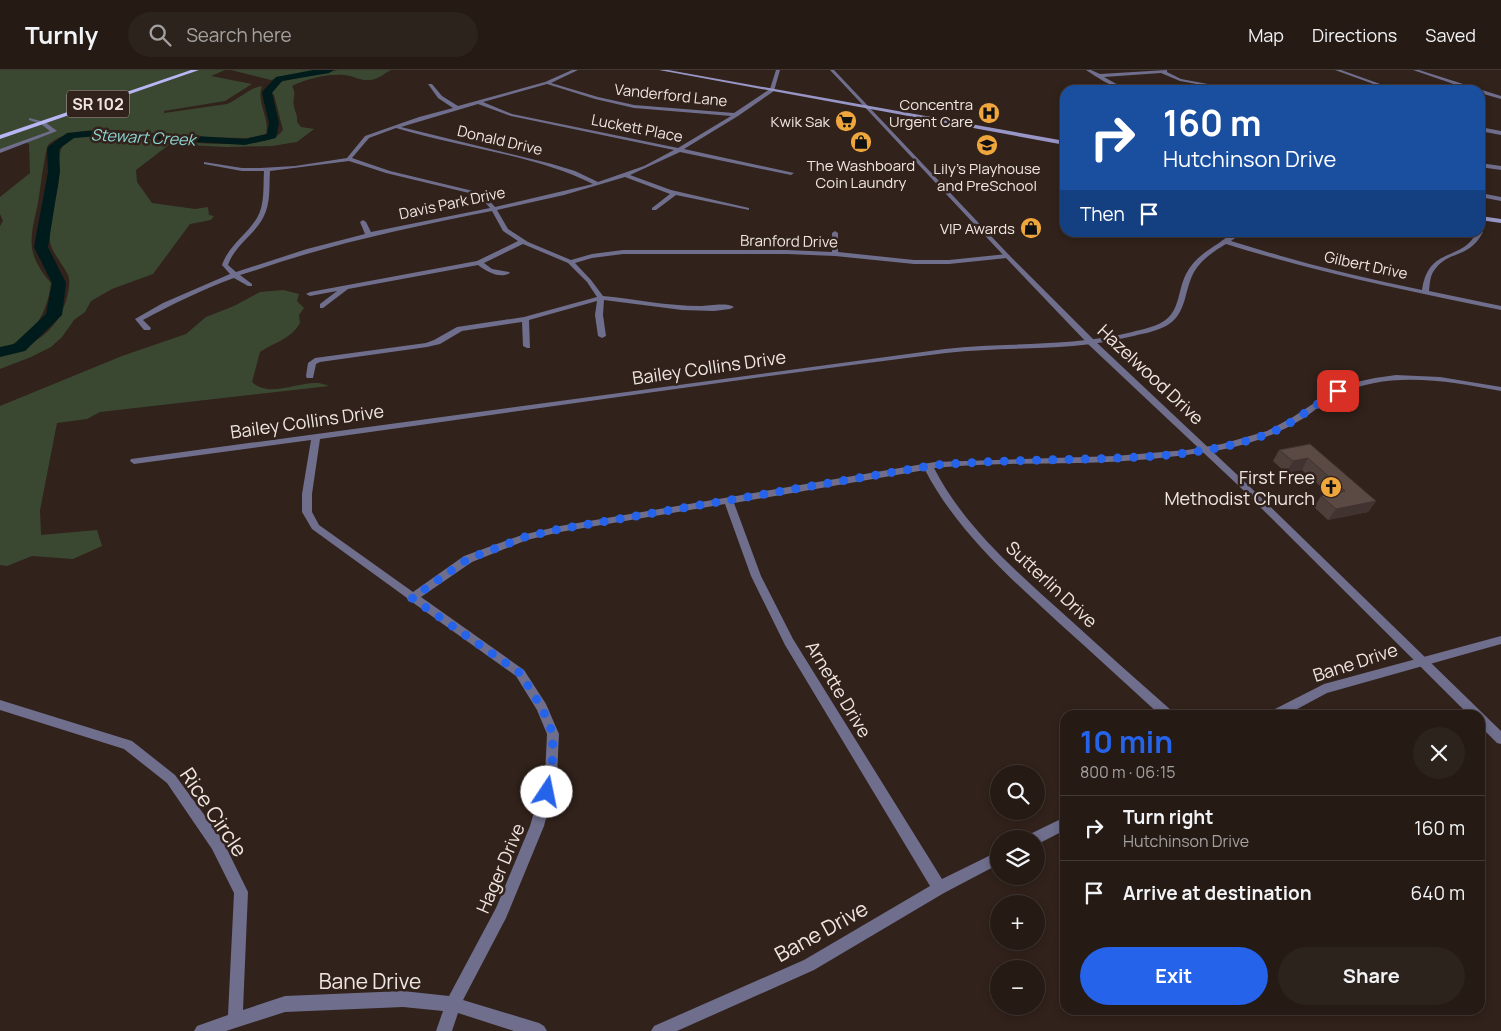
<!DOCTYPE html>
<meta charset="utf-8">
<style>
:root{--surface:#251a14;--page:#2d231d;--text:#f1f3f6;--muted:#a3a1a0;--line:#423834;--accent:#2563eb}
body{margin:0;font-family:Manrope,sans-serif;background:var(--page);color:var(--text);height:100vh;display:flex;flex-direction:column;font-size:19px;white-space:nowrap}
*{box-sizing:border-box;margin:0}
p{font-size:16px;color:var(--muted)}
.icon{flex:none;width:28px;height:28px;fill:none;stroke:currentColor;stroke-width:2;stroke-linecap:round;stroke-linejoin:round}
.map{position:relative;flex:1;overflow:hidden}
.drawer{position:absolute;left:1060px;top:640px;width:425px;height:305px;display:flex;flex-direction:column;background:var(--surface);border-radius:15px;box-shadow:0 2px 8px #0003,0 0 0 1px var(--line)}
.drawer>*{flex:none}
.hud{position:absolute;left:1060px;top:15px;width:425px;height:152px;border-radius:15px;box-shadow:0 2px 8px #0003,0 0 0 1px var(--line);background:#1a4fa0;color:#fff;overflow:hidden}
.tools{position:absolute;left:990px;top:695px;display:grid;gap:10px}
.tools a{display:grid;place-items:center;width:55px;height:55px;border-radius:50%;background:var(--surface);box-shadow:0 2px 8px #0003,0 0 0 1px var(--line);font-size:25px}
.pin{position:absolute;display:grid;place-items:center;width:42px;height:42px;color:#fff;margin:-21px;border-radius:10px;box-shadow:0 2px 8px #0006}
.me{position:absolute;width:55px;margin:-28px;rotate:11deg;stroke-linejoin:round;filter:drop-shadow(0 0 4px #0008)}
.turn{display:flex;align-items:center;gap:18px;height:105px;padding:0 20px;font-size:22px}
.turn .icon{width:65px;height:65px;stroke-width:2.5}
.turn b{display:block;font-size:35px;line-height:42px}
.then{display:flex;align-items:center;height:48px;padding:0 20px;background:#0003;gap:10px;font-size:19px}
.round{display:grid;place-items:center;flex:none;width:52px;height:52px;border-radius:26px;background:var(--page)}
.headline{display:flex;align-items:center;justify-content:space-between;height:85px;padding:0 20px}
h1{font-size:30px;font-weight:700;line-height:38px;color:var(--accent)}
.button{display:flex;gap:10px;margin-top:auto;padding:10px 20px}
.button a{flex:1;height:58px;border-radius:30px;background:var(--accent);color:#fff;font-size:20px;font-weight:700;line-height:58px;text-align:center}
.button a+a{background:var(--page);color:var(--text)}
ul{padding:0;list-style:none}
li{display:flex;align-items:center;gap:15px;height:65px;padding:0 20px;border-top:1px solid var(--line)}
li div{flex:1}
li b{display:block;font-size:19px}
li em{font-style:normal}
header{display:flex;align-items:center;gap:30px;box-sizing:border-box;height:70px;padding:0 25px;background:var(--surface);border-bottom:1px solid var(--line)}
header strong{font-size:24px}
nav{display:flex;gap:28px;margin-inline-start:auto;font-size:18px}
.search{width:350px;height:45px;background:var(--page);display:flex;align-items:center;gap:12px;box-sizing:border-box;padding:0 18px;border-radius:28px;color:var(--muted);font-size:19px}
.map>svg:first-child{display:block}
.green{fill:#3b4831}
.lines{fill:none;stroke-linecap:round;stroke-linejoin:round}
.river{fill:#001b1b;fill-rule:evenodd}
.minor{fill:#6f6e8c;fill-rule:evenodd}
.tertiary{fill:#6f6e8c;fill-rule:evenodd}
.secondary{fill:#9896c7;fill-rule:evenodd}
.primary{fill:#b8b6f4;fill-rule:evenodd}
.wall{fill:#4e3f3a}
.shaded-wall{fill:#403330}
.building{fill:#5b4944;stroke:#403330}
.route{stroke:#2563eb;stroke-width:9;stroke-dasharray:0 16.2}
.labels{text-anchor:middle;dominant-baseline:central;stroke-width:5;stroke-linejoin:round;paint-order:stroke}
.far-street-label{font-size:15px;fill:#f0e6e1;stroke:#31221b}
.far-poi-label{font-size:15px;fill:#f0e6e1;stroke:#31221b;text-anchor:end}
.shield{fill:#31221b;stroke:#b7aba6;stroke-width:1}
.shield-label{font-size:16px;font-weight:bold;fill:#f0e6e1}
.far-water-label{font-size:16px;font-style:italic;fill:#8cd6d5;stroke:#31221b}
.street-label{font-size:18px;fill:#f0e6e1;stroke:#31221b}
.poi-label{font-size:18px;fill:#f0e6e1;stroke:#31221b;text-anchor:end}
.near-street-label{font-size:21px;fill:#f0e6e1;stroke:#31221b}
</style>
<header>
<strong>Turnly</strong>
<div class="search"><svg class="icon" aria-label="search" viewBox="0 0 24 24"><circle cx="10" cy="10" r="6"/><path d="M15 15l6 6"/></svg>Search here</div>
<nav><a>Map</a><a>Directions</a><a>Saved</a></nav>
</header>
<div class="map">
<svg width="1501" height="961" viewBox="0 0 1501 961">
<rect width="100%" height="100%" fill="#31221b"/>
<g class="green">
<path d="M0 0H225L211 6 252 14 225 31 164 41V43L227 34C240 29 249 18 262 16 256 32 270 48 266 64L248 68C222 68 197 67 172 65 139 62 76 51 49 74 45 77 40 123 38 133 30 169 25 183 51 213 47 245 32 270 0 279V156L3 151 0 144V127L30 103 29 74 25 72 0 81Z"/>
<polygon points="231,0 319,0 271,10"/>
<path d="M338 0H391C383 4 379 9 370 10 359 11 352 5 343 5 327 4 306 9 292 16 297 25 292 27 294 36 295 43 298 45 297 52L301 57 314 59 297 72 272 76 226 77 170 74 136 100 137 112 152 133 195 139 208 137 209 145 214 146 211 150 190 154 153 204 112 219 91 231 85 242 74 250 62 267 51 277 31 287 0 299V286C32 275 55 265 66 231 68 223 71 212 68 205 64 196 51 181 50 172 48 152 57 129 59 109 59 98 57 79 66 72 85 57 128 67 151 69 179 72 243 78 268 70 275 68 279 65 283 60L274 25 271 22 276 15 283 11Z"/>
<path d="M283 220 299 224 297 231 304 238 299 245 300 253C291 269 275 272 260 282L252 312C269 328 297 312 317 313 321 313 325 315 329 316L100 342 87 349 57 353 40 440 41 465 97 460 102 476 73 489 32 486 7 496 0 495V336L122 286 186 264 206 247 234 236 260 222Z"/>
</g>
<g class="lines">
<polygon class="river" points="313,0 334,0 329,3 282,11 272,23 279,53 276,68 245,75 99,66 74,68 59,79 60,102 48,177 66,213 62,245 25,281 0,287 0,277 14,274 46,244 52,213 34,177 48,102 47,78 49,76 67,63 99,60 245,69 267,64 269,53 262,23 263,21 276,7"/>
<g class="minor">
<path d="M572 0H578L551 13 598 27 634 35 734 43 770 19 776 0H780L774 21 738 46 684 79 794 103 791 105 680 82 630 105 671 120 749 138V140L676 125 656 140H652V138L670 124 625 107 564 125 497 140 508 159 528 172 571 190 592 184 623 180H787L832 182V163L835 161 838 163V182L914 190H949L1007 184 1010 186 1007 188 949 194H914L835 186 787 184H623L592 188 575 193 591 210 603 226C635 229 667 236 700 236 709 236 726 232 734 237L730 239 714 241 682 240 604 230 603 245 606 266 602 268 598 266 595 245 597 231 529 250 530 278H527L523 276 522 252 462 261 440 274 427 277 320 292 316 294 313 308H307L306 306 308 293 315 288 426 273 434 270 457 257 524 247 597 227 587 212 568 193 523 174 484 193 492 199 509 202 510 203C500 209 487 202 478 195L348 219 323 238H320V234L337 221 310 226 306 224 310 222 477 191 518 171 503 161 492 141C411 157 331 174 253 201L240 205 252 214V216H248L234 208C203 219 173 234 143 250L151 258 150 260H144L135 249 163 233 230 204 222 195C229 175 246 166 257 148 265 135 263 116 264 101H242L204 94V92L242 98H260L295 96 347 88 365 66 419 47 453 38 438 28 428 14H432L442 26 458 36 545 12ZM547 14 595 29 634 38 731 46 678 78 512 44 483 32ZM478 34 511 46 674 80 644 96 598 112 575 101 552 94 401 57ZM396 58C461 78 532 84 593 114L495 137 486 127 473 121 390 101 352 88 369 68ZM349 91 386 103 469 123 482 129 490 138 371 162 366 152 363 150 360 152 365 164 307 179 236 202 228 195C235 175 254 165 263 148 271 134 269 116 270 101Z"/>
<path d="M1086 0H1091L1100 4 1167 0V2L1181 9 1240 20H1230L1180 11 1161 3 1104 7 1127 20C1116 20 1095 6 1086 0Z"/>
<polygon points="1335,0 1341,0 1397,20 1390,20"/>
<polygon points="1413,0 1419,0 1501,26 1501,29 1480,23 1480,20 1471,20"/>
<polygon points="1290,16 1294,17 1292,20 1287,20"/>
<polygon points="29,48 45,52 57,61 0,83 0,79 50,61 41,54 29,50"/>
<polygon points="1480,57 1501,61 1501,65 1480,61"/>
<polygon points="1480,93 1501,96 1501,100 1480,97"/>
<polygon points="1480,123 1501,127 1501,131 1480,127"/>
<path d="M1480 160 1483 162C1469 189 1450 180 1436 198 1430 204 1430 213 1429 221L1501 236V240C1408 221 1316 202 1226 174 1214 181 1201 190 1194 202 1184 220 1187 245 1166 256 1155 262 1141 264 1129 267 1069 282 1007 276 946 283 737 309 529 340 320 369L312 424V442L319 455 413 522 464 486 522 465 560 456 935 392 1115 386 1187 380 1222 374 1267 361 1293 347 1334 320 1352 313 1375 308 1396 305 1440 307 1501 317V321C1448 311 1388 300 1338 325 1326 331 1315 340 1304 348 1278 364 1249 375 1220 380 1172 388 1125 392 1077 393 1029 394 981 393 934 398 965 458 1017 502 1067 547 1102 579 1137 610 1172 641L1174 645H1160C1126 614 1093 583 1059 553 1009 507 957 461 925 400L734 433 761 506 793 569 942 809 999 781V794L944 823 814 900 677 961H651L654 956 804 890 930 816 785 575 751 506 725 434 560 462 527 470 472 492 421 527 524 600 546 634 559 664 557 705 544 756 506 848 463 930 539 953 544 956 547 961H514L458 943 452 961H436L443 941 403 937 285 942 226 961H194L197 956 228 945 234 823 212 779 167 713 124 679 0 640V630L132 671 175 705 222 769 248 822 243 940 285 926 403 921 449 926 496 838 530 756 545 705 547 664 537 640 516 606 412 532 408 531 407 528 312 459 302 442V424L311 370 134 394 130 391 131 389 945 279C1006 272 1068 277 1128 263 1139 260 1153 258 1164 251 1180 241 1178 219 1186 204 1193 190 1206 181 1219 173 1227 167 1233 162 1243 162L1231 171C1294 191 1357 207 1422 220 1429 175 1461 193 1477 162H1480Z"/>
<polygon points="1501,566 1501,574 1327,623 1286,645 1269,645 1271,641 1324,614"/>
<polygon points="1065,747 1065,760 1036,775 1036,769 1028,769 1030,764"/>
</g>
<polygon class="tertiary" points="830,0 834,0 1009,185 1095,271 1247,414 1501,661 1501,674 1497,673 1480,656 1480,645 1469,645 1241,418 1089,275 1005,187"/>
<g class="secondary">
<polygon points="659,0 668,0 1065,71 1065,75"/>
<polygon points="1480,146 1501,149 1501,153 1480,150"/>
</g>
<polygon class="primary" points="191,0 199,0 0,69 0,65"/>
</g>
<polygon class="wall" points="1310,374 1376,431 1368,442 1328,450 1314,437 1321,426 1329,424 1302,400 1286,403 1273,391 1279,380"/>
<g class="shaded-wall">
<polygon points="1308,388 1302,400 1286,403 1293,391"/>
<polygon points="1376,431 1368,442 1328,450 1336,439"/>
</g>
<polygon class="building" points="1310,374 1376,431 1336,439 1321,426 1345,421 1308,388 1293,391 1279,380"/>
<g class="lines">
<path class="route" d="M547 722 552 705 553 664 542 638 520 603 412 528 468 489 525 467 560 459 935 395C987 391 1039 390 1091 389 1152 387 1213 385 1270 363 1295 353 1315 334 1338 321"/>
</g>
<defs>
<g id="hospital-disc" transform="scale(1.125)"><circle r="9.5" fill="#efa73d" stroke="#31221b"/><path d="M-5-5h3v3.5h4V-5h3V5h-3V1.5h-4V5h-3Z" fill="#111"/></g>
<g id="supermarket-disc" transform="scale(1.125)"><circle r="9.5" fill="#efa73d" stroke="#31221b"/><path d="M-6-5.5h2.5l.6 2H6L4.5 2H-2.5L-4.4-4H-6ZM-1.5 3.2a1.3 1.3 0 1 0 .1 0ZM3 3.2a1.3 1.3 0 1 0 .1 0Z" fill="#111"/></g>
<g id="shop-disc" transform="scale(1.125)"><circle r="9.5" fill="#efa73d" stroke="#31221b"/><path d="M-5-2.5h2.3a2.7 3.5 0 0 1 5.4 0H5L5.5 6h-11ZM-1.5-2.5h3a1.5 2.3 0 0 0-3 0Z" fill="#111"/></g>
<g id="school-disc" transform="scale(1.125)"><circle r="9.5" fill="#efa73d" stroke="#31221b"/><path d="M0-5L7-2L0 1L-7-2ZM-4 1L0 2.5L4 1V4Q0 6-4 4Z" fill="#111"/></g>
<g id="church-disc" transform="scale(1.125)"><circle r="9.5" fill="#efa73d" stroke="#31221b"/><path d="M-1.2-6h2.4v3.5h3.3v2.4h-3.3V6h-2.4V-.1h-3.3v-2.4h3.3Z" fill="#111"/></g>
</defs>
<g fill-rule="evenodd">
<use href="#hospital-disc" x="989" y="43"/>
<use href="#supermarket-disc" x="846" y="51"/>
<use href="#shop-disc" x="861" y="72"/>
<use href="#school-disc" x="987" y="75"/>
<use href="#shop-disc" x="1031" y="158"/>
<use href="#church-disc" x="1331" y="417"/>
</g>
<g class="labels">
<g class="far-street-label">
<text transform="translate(671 25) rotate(6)">Vanderford Lane</text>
<text transform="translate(637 58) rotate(11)">Luckett Place</text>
<text transform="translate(500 70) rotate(13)">Donald Drive</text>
<text transform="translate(452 133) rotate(-12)">Davis Park Drive</text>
<text transform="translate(789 171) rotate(1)">Branford Drive</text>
<text transform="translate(1366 195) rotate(12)">Gilbert Drive</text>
</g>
<g class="far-poi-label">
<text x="973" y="34">Concentra<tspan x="973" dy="17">Urgent Care</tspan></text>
<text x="830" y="51">Kwik Sak</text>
<text x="861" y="95" text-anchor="middle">The Washboard<tspan x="861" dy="17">Coin Laundry</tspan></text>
<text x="987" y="98" text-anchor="middle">Lily's Playhouse<tspan x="987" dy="17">and PreSchool</tspan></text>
<text x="1015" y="158">VIP Awards</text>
</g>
<rect class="shield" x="67" y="20.5" width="62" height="27" rx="4"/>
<g class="shield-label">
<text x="98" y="34">SR 102</text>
</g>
<g class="far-water-label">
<text transform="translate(143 67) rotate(3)">Stewart Creek</text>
</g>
<g class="street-label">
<text transform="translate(709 297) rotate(-8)">Bailey Collins Drive</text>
<text transform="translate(1151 304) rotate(43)">Hazelwood Drive</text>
<text transform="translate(307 351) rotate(-8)">Bailey Collins Drive</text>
<text transform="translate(1052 514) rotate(43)">Sutterlin Drive</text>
<text transform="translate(1355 592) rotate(-18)">Bane Drive</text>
<text transform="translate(839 619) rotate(59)">Arnette Drive</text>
<text transform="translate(500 798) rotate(-67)">Hager Drive</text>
</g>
<g class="poi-label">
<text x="1315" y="407">First Free<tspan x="1315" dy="21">Methodist Church</tspan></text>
</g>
<g class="near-street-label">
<text transform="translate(214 742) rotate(56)">Rice Circle</text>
<text transform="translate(821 861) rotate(-29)">Bane Drive</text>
<text x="370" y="911">Bane Drive</text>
</g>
</g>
</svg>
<div class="tools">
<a><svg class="icon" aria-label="search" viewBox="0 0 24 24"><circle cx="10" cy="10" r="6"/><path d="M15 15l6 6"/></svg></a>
<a><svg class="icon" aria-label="layers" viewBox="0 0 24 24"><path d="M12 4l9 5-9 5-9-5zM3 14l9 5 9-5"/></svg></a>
<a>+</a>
<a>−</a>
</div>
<div class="pin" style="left:1338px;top:321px;background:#d93025"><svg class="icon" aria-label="arrive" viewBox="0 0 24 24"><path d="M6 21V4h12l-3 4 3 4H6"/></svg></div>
<svg class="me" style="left:547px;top:722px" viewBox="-20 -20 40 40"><circle r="19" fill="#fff"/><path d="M0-13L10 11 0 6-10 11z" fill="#2563eb"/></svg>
<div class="hud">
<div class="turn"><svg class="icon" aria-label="right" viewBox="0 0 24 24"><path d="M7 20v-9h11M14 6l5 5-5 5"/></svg><div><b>160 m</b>Hutchinson Drive</div></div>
<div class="then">Then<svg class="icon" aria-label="arrive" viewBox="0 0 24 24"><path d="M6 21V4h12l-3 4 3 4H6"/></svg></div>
</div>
<section class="drawer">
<div class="headline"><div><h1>10 min</h1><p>800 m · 06:15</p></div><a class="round"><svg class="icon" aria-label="close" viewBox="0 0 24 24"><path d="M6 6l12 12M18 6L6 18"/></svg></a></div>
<ul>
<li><svg class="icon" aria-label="right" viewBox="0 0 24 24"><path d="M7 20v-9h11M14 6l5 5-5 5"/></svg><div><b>Turn right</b><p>Hutchinson Drive</p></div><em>160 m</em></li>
<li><svg class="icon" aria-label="arrive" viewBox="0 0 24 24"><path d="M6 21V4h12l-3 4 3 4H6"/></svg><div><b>Arrive at destination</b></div><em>640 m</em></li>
</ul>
<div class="button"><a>Exit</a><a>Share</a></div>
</section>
</div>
